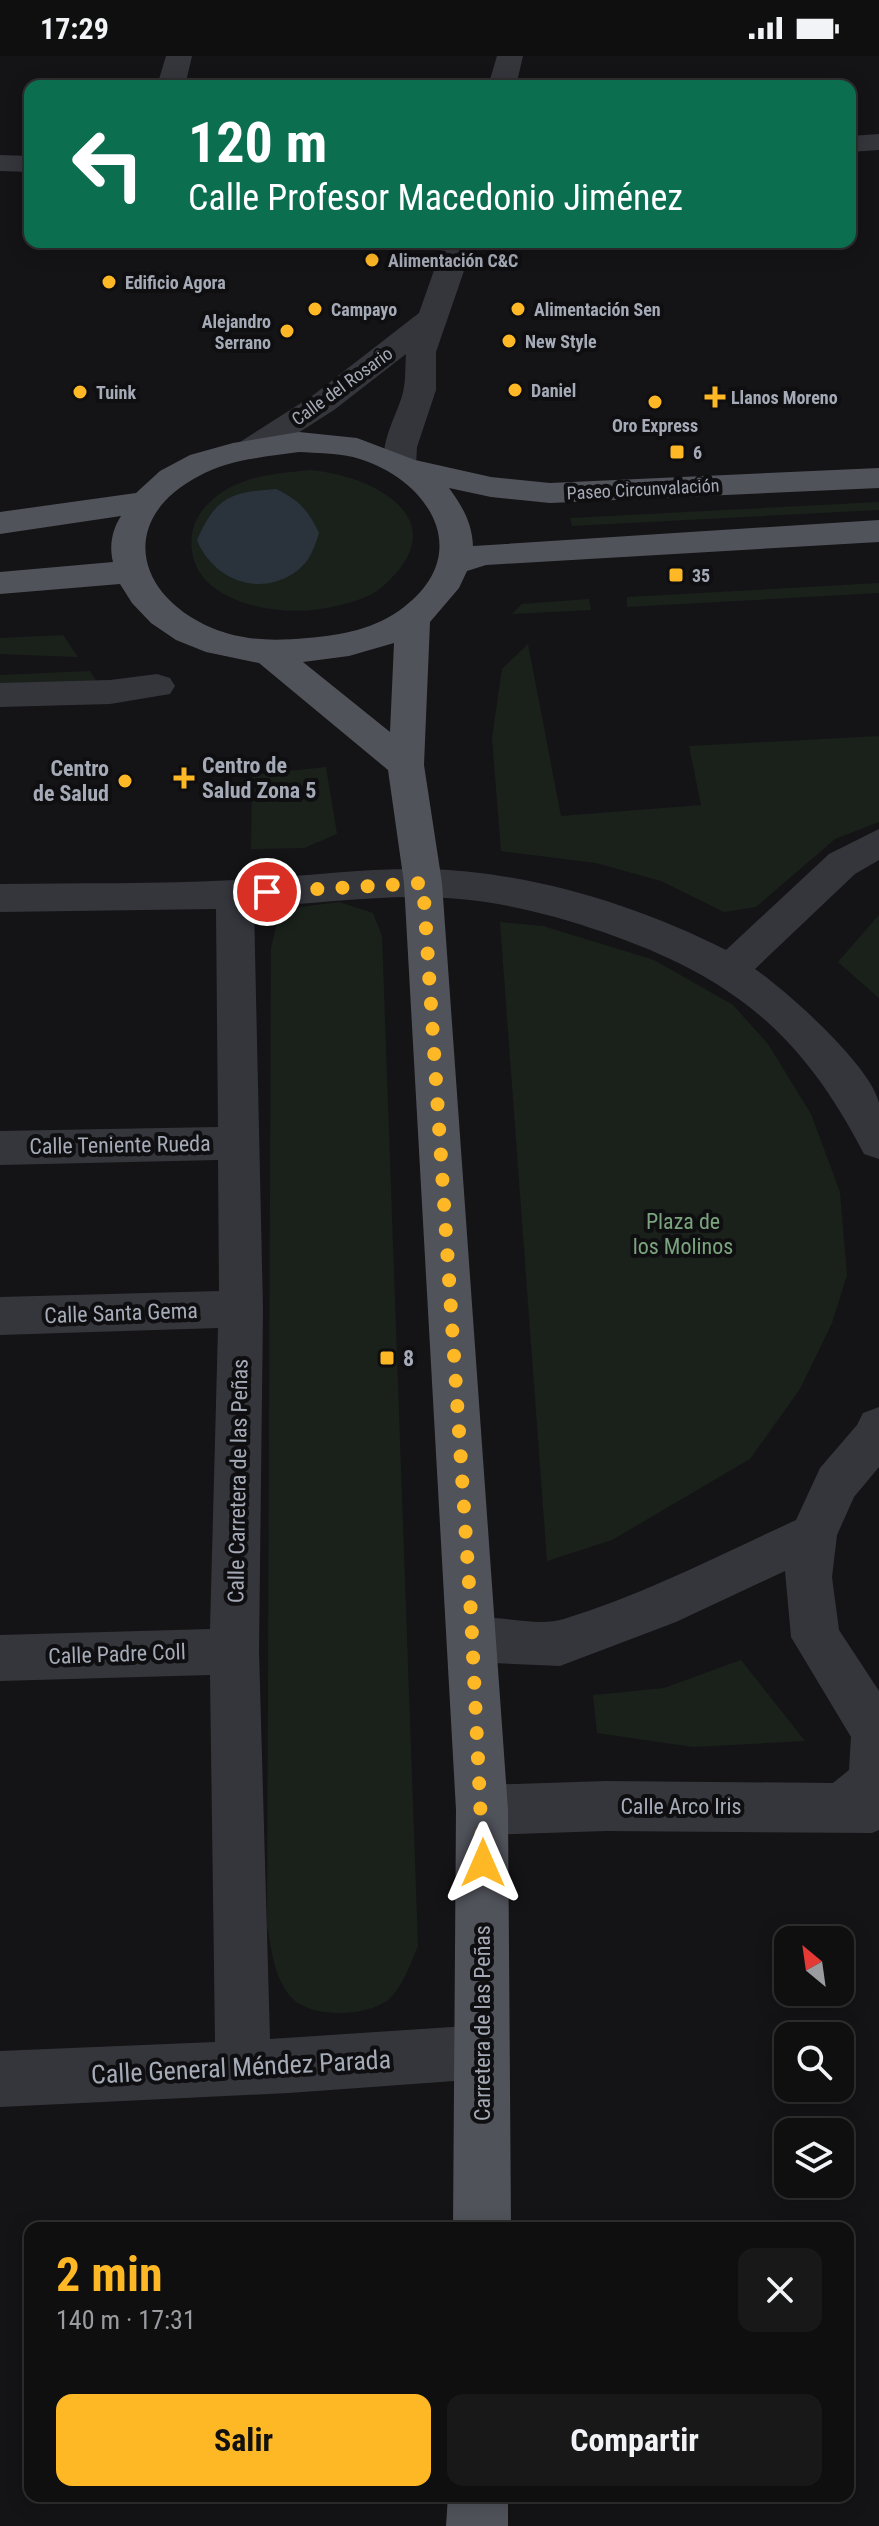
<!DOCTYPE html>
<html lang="es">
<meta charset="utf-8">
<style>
:root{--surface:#0f0f10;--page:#181819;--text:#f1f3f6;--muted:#9b9c9f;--line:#2f2f30;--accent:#feb825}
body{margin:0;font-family:"Roboto Condensed",sans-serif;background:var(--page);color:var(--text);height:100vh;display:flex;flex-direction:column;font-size:30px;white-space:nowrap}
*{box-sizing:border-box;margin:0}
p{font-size:26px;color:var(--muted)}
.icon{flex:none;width:44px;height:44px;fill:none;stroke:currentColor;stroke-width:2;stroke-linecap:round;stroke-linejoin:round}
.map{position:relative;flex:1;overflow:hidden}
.drawer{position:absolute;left:24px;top:2166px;width:830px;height:280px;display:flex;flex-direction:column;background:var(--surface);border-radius:16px;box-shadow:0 4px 20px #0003,0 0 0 2px var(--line)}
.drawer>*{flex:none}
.guide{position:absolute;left:24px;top:24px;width:832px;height:168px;border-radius:16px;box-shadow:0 4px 20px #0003,0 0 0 2px var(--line);background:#0b6e4f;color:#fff;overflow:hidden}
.needle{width:52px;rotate:331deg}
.controls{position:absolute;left:774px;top:1870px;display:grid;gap:16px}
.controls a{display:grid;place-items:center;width:80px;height:80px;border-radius:16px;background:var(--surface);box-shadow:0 4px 20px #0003,0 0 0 2px var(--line);font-size:40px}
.pin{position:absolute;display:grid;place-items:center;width:68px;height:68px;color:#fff;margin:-34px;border:4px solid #fff;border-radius:50%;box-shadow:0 2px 8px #0007}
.me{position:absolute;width:88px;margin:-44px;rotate:0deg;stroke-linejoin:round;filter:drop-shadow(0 0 6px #0008)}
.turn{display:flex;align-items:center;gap:28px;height:168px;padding:0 32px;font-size:36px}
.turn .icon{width:104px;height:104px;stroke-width:2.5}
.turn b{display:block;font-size:56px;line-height:68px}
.round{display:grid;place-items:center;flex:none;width:84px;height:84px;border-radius:16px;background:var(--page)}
.overview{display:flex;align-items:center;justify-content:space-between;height:136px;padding:0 32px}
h1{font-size:48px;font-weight:700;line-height:60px;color:var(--accent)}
.action{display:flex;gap:16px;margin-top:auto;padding:16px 32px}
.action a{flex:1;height:92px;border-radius:16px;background:var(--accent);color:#111;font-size:32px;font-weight:700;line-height:92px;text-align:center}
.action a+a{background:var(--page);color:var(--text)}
.status{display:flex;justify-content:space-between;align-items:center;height:56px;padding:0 40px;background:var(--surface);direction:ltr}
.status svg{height:22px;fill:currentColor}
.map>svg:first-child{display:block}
.green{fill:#1a211b}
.water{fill:#2a333b}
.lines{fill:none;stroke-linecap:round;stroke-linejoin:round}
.minor{fill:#35363c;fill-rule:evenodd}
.major{fill:#51535b;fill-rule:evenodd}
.route{stroke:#feb825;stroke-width:14;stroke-dasharray:0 25.2}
.poi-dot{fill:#feb825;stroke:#0f0f11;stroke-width:3}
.labels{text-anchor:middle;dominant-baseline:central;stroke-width:8;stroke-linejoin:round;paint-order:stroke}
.far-poi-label{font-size:18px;font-weight:bold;fill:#a5aab7;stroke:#0f0f11;text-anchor:start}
.far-street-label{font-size:18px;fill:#a5aab7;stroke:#0f0f11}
.poi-label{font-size:22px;font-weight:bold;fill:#a5aab7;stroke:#0f0f11;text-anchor:start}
.street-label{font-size:22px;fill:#a5aab7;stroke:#0f0f11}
.park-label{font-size:22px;fill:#7ba47e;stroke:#0f0f11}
.near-street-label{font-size:26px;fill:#a5aab7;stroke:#0f0f11}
</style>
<div class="status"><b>17:29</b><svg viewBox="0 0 49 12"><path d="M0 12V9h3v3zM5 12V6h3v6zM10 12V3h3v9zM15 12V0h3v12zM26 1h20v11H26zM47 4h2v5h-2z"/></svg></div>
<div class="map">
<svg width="879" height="2470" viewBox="0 0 879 2470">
<rect width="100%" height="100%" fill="#141416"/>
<g class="green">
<path d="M310 414C378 420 458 466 382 531 368 543 349 547 331 551 282 563 183 548 192 479 194 458 214 439 233 430 257 418 284 417 310 414Z"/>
<polygon points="879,446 879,454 572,470 570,462"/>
<polygon points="879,527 879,537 627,551 627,541"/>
<polygon points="589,543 591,554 512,558 522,548"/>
<polygon points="63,579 78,601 0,598 0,582"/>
<polygon points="528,588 561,760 701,749 689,690 879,680 879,766 835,783 756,851 724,856 661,825 596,807 501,795 492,682 502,613"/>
<polygon points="90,615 97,626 0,628 0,619"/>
<polygon points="326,711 337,778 304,792 251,793 252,719"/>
<path d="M339 846 373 857 382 880 418 1890C410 1908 403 1931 388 1944 366 1961 309 1963 290 1940 274 1921 272 1894 267 1871L271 892 277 867 300 851Z"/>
<polygon points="879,859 879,942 838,906"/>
<polygon points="500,866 543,870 654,904 733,949 768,988 811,1058 840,1136 847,1219 832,1267 800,1333 750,1403 612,1484 547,1505"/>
<polygon points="741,1604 805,1685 693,1691 597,1677 593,1639 664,1632"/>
</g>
<path class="water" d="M276 433C298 443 309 455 319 477 315 490 310 505 298 514 261 543 213 524 197 484 216 441 230 436 276 433Z"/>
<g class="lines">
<g class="minor">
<polygon points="166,0 192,0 185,30 157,30"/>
<polygon points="497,0 523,0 516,30 488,30"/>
<polygon points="879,78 879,94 850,96 850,80"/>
<polygon points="0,99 30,100 30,116 0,115"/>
<path d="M444 186H474L436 296V334L417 391 416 409 411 416 400 419 389 416C374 394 398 359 403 336 406 324 405 310 406 298L334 354 262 400 251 403 240 400 235 393 240 386 312 340 419 257Z"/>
<polygon points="157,618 170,622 175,630 170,638 110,648 0,651 0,627 110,624"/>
<path d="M879 773V804L855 818 755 913C787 935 871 1010 879 1047 879 1064 879 1086 879 1103L864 1098C801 976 732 921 603 876 546 856 486 842 425 841 368 840 311 848 254 851L263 1253 259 1595 270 1983 482 1969 501 1977 509 1996 501 2015 482 2023 289 2037 0 2051V1995L215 1986 210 1619 0 1625V1579L210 1573 218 1272 0 1279V1241L219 1235 218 1104 0 1109V1075L218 1071 216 853 0 856V828C79 827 158 828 236 824 299 821 361 812 424 813 526 815 635 848 726 894L829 798Z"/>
<path d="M879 1351V1411L854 1441 837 1479 832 1521 839 1574 879 1635V1774L872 1777 606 1775 482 1779 464 1772 456 1754 464 1736 482 1729 606 1725 833 1727 849 1714 851 1681 791 1581 785 1515 676 1566 560 1610 472 1606 455 1599 448 1583 455 1567C492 1553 531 1573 564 1563 644 1538 720 1499 796 1464L820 1412 857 1369 863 1357Z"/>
</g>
<g class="major">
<path d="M299 376 357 382 415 404 491 421 550 427 879 412V432L550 447 491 441 449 432C462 450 472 466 473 490L879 464V486L486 509 467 515 459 532 430 566 424 709 442 827 508 1754 511 2172H453L456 1754 404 827 388 714 259 607 206 596 176 584 151 567 132 547 120 528 0 538V516L113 506C109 490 112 474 121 460L0 478V456L136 437 160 415 190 399 233 387ZM299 396C317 397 336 397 353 401 426 420 477 495 404 551 376 573 342 579 307 582 273 585 244 585 212 572 134 539 118 462 199 420 230 403 265 401 299 396ZM394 587 390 676 303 606 349 600Z"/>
<polygon points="448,2440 508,2440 508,2470 446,2470"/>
</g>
</g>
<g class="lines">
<polyline class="route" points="267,836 423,827 471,1558 483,1807"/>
</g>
<g class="poi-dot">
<circle cx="372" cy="204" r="8"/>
<circle cx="109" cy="226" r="8"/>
<circle cx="315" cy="253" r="8"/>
<circle cx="518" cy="253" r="8"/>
<circle cx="287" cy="275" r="8"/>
<circle cx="509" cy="285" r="8"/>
<circle cx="515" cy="334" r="8"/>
<circle cx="80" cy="336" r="8"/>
<path d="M711 329h8v8h8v8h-8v8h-8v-8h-8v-8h8z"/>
<circle cx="655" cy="346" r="8"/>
<rect x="669" y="388" width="16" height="16" rx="4"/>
<rect x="668" y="511" width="16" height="16" rx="4"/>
<path d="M180 710h8v8h8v8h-8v8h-8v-8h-8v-8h8z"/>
<circle cx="125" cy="725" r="8"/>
<rect x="379" y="1294" width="16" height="16" rx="4"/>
</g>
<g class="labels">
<g class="far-poi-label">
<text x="388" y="204">Alimentación C&amp;C</text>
<text x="125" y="226">Edificio Agora</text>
<text x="331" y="253">Campayo</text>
<text x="534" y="253">Alimentación Sen</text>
<text x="271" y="265" text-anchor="end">Alejandro<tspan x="271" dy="21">Serrano</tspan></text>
<text x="525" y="285">New Style</text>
<text x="531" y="334">Daniel</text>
<text x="96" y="336">Tuink</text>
<text x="731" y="341">Llanos Moreno</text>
<text x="655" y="369" text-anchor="middle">Oro Express</text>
<text x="693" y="396">6</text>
<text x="692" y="519">35</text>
</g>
<g class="far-street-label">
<text transform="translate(342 330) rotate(-36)">Calle del Rosario</text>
<text transform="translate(643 433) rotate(-3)">Paseo Circunvalación</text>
</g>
<g class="poi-label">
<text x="202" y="709">Centro de<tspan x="202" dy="25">Salud Zona 5</tspan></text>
<text x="109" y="712" text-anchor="end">Centro<tspan x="109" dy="25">de Salud</tspan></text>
<text x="403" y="1302">8</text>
</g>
<g class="street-label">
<text transform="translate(120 1089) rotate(-1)">Calle Teniente Rueda</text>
<text transform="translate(121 1257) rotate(-2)">Calle Santa Gema</text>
<text transform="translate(238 1425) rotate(-89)">Calle Carretera de las Peñas</text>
<text transform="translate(117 1598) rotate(-2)">Calle Padre Coll</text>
<text x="681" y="1750">Calle Arco Iris</text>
<text transform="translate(482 1967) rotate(-90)">Carretera de las Peñas</text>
</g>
<g class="park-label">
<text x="683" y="1165">Plaza de<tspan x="683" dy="25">los Molinos</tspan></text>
</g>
<g class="near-street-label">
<text transform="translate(241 2011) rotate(-3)">Calle General Méndez Parada</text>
</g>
</g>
</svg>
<div class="controls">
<a><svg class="needle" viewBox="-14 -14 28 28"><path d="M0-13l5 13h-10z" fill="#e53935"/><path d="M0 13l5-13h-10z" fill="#9b9c9f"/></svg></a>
<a><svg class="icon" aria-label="search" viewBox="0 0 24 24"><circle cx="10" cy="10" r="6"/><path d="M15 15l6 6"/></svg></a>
<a><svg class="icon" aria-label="layers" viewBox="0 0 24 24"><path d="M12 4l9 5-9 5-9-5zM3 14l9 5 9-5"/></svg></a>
</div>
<div class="pin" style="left:267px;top:836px;background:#d93025"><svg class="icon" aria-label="arrive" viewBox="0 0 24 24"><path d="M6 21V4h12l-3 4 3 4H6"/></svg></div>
<svg class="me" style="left:483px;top:1807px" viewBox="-20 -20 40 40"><path d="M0-17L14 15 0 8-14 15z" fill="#feb825" stroke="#fff" stroke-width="4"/></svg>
<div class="guide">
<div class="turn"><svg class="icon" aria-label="left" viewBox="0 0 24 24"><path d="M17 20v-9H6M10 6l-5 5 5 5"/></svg><div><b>120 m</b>Calle Profesor Macedonio Jiménez</div></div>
</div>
<section class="drawer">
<div class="overview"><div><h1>2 min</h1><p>140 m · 17:31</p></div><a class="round"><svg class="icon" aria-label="close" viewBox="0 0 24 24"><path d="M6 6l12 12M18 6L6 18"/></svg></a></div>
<div class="action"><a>Salir</a><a>Compartir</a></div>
</section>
</div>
